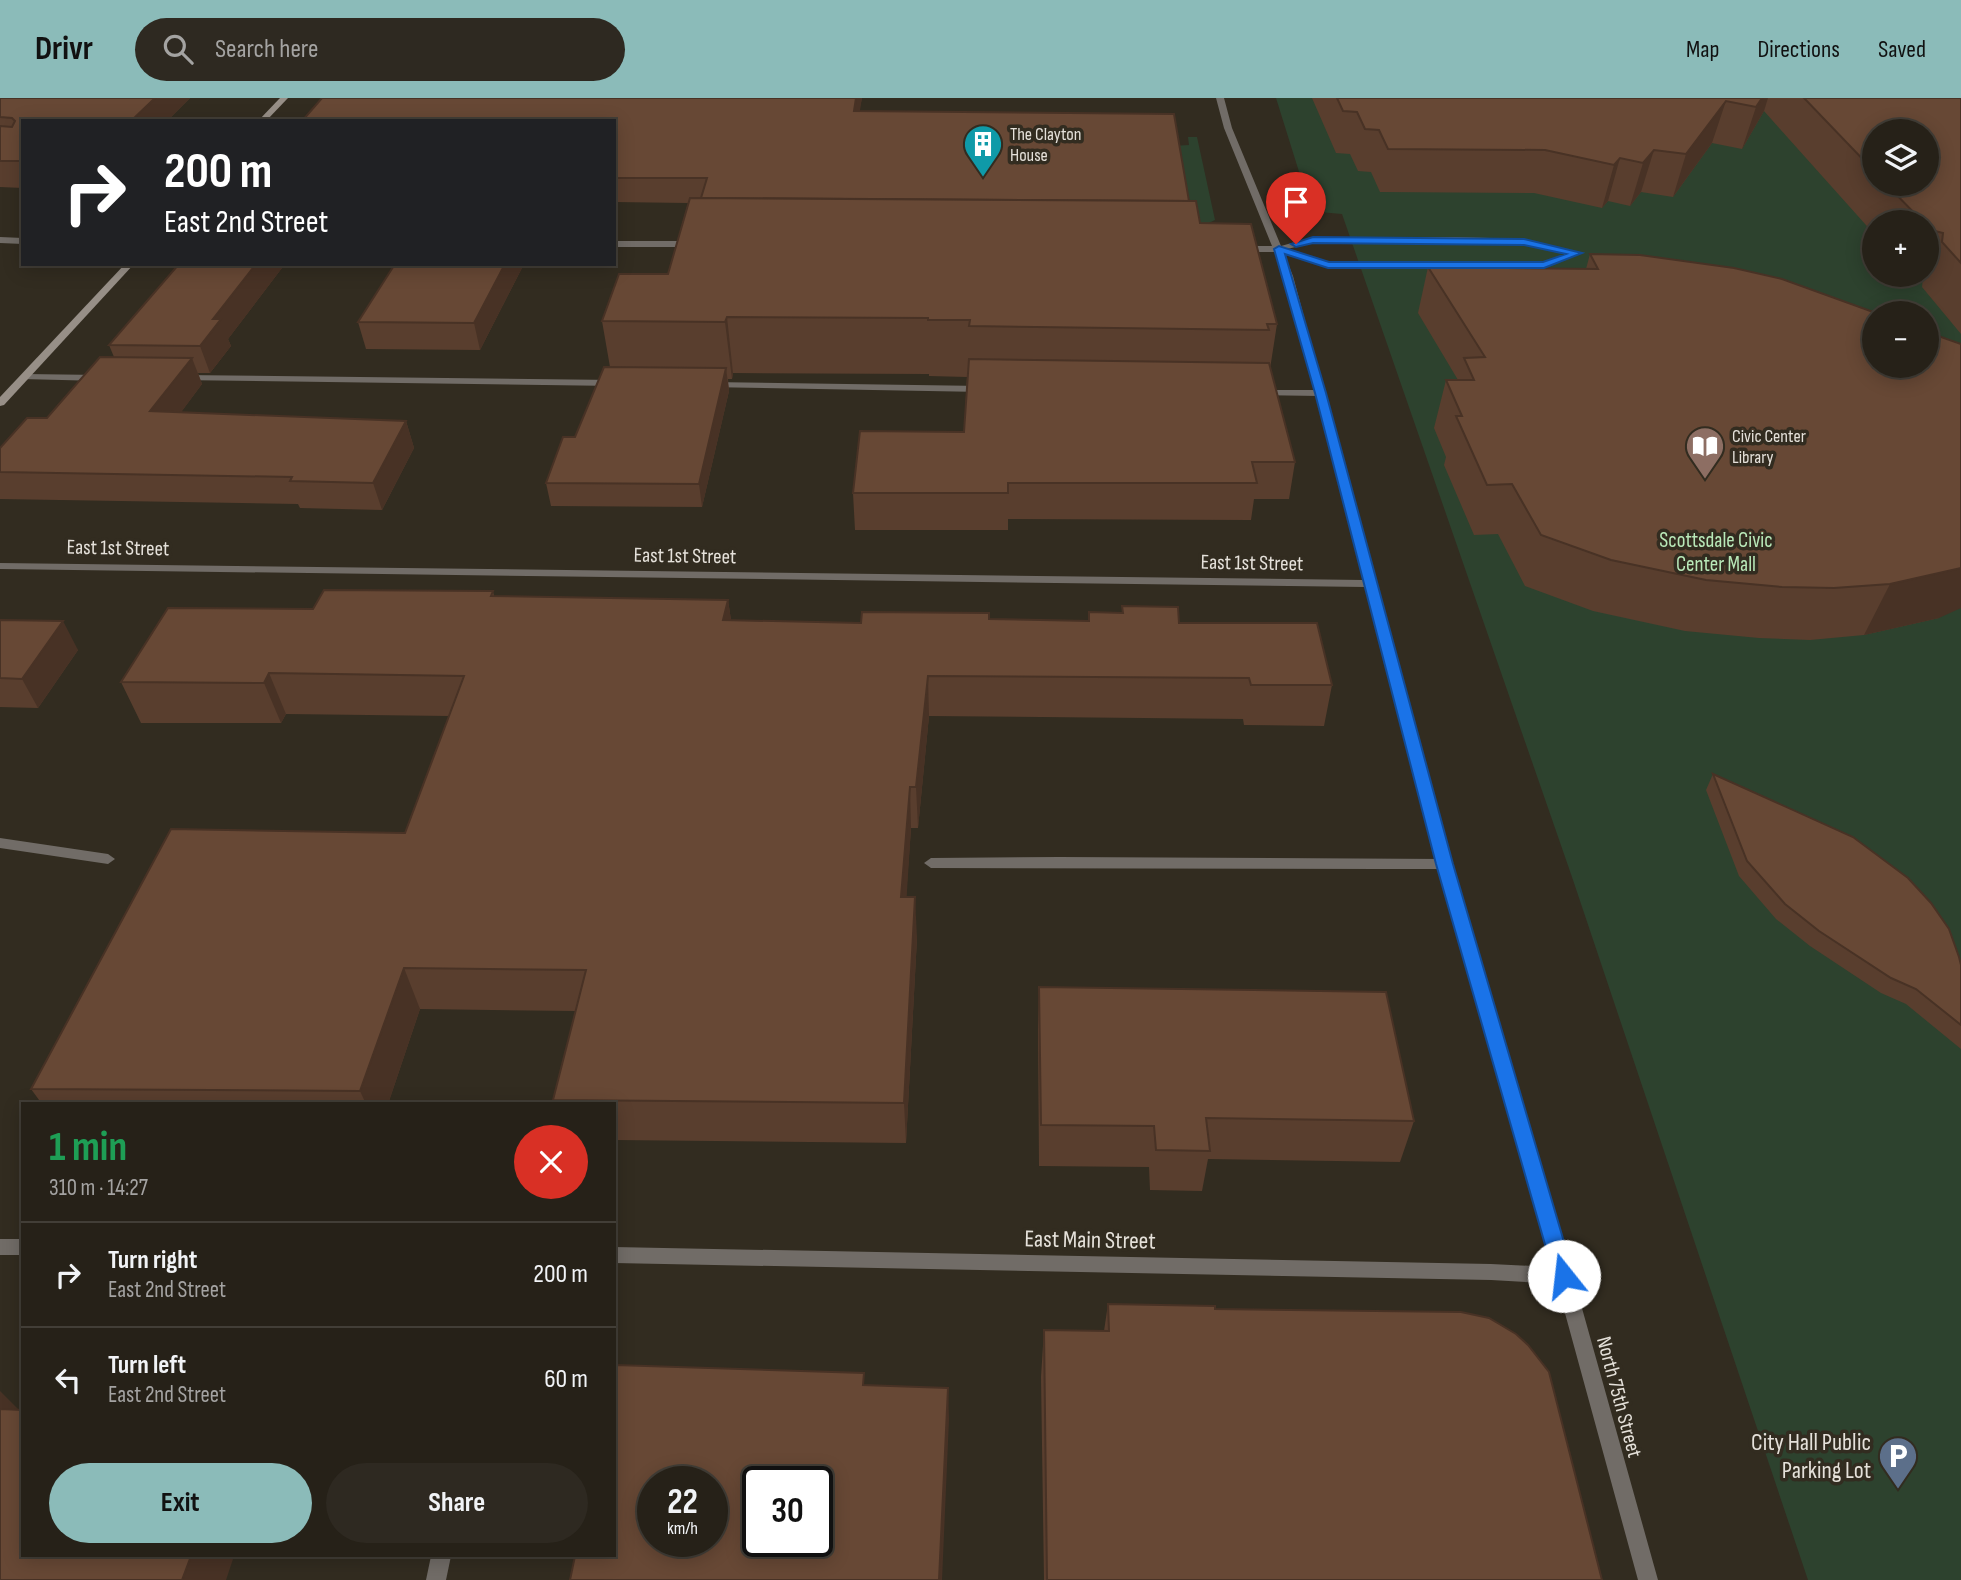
<!DOCTYPE html>
<meta charset="utf-8">
<style>
:root{--surface:#262118;--page:#2e2921;--text:#f1f3f6;--muted:#a4a3a2;--line:#423e37;--accent:#8bbbb9}
body{margin:0;font-family:"Sofia Sans Condensed",sans-serif;background:var(--page);color:var(--text);height:100vh;display:flex;flex-direction:column;font-size:26px;white-space:nowrap}
*{box-sizing:border-box;margin:0}
p{font-size:23px;color:var(--muted)}
.icon{flex:none;width:38px;height:38px;fill:none;stroke:currentColor;stroke-width:2;stroke-linecap:round;stroke-linejoin:round}
.map{position:relative;flex:1;overflow:hidden}
.sheet{position:absolute;left:21px;top:1004px;width:595px;height:455px;display:flex;flex-direction:column;background:var(--surface);border-radius:0px;box-shadow:0 4px 18px #0003,0 0 0 2px var(--line)}
.sheet>*{flex:none}
.guide{position:absolute;left:21px;top:21px;width:595px;height:147px;border-radius:0px;box-shadow:0 4px 18px #0003,0 0 0 2px var(--line);background:#202124;color:#fff;overflow:hidden}
.controls{position:absolute;left:1862px;top:21px;display:grid;gap:14px}
.controls a{display:grid;place-items:center;width:77px;height:77px;border-radius:50%;background:var(--surface);box-shadow:0 4px 18px #0003,0 0 0 2px var(--line);font-size:35px}
.speed{position:absolute;left:637px;top:1368px;display:flex;gap:14px;font-size:35px;font-weight:700;text-align:center}
.speed>*{display:grid;place-content:center;width:91px;height:91px;border-radius:50%;background:var(--surface);box-shadow:0 4px 18px #0003,0 0 0 2px var(--line);line-height:1}
.speed small{font-size:18px;font-weight:400}
.speed .limit{border:4px solid #111;border-radius:10px;background:#fff;color:#111}
.pin{position:absolute;display:grid;place-items:center;width:60px;height:60px;color:#fff;margin:-72px -30px;border-radius:50% 50% 50% 0;rotate:-45deg;box-shadow:0 0 7px #0007}
.pin .icon{rotate:45deg}
.me{position:absolute;width:77px;margin:-38px;rotate:344deg;stroke-linejoin:round;filter:drop-shadow(0 0 5px #0008)}
.turn{display:flex;align-items:center;gap:24px;height:147px;padding:0 28px;font-size:32px}
.turn .icon{width:91px;height:91px;stroke-width:2.5}
.turn b{display:block;font-size:49px;line-height:60px}
.round{display:grid;place-items:center;flex:none;width:74px;height:74px;border-radius:37px;background:var(--page)}
.summary{display:flex;align-items:center;justify-content:space-between;height:119px;padding:0 28px}
h1{font-size:42px;font-weight:700;line-height:52px;color:#1e9e55}
.button{display:flex;gap:14px;margin-top:auto;padding:14px 28px}
.button a{flex:1;height:80px;border-radius:42px;background:var(--accent);color:#111;font-size:28px;font-weight:700;line-height:80px;text-align:center}
.button a+a{background:var(--page);color:var(--text)}
ul{padding:0;list-style:none}
li{display:flex;align-items:center;gap:21px;height:105px;padding:0 28px;border-top:2px solid var(--line)}
li div{flex:1}
li b{display:block;font-size:26px}
li em{font-style:normal}
header{display:flex;align-items:center;gap:42px;box-sizing:border-box;height:98px;padding:0 35px;background:var(--accent);color:#111}
header strong{font-size:33px}
nav{display:flex;gap:38px;margin-inline-start:auto;font-size:24px}
.search{width:490px;height:63px;background:var(--page);display:flex;align-items:center;gap:18px;box-sizing:border-box;padding:0 24px;border-radius:38px;color:var(--muted);font-size:26px}
.map>svg:first-child{display:block}
.green{fill:#2d422e;fill-rule:evenodd}
.lines{fill:none;stroke-linecap:round;stroke-linejoin:round}
.lane{fill:#716c67;fill-rule:evenodd}
.street{fill:#716c67;fill-rule:evenodd}
.secondary{fill:#978f87;fill-rule:evenodd}
.wall{fill:#593e2e;fill-rule:evenodd}
.shaded-wall{fill:#483225}
.building{fill:#674835;stroke:#483225;stroke-width:2;fill-rule:evenodd}
.route{fill:#1a73e8;stroke:#114b97;stroke-width:2}
.labels{text-anchor:middle;dominant-baseline:central;stroke-width:7;stroke-linejoin:round;paint-order:stroke}
.far-poi-label{font-size:18px;fill:#e5e1da;stroke:#322c20;text-anchor:start}
.park-label{font-size:21px;fill:#b9e9b9;stroke:#322c20}
.street-label{font-size:21px;fill:#e5e1da;stroke:#322c20}
.near-street-label{font-size:24px;fill:#e5e1da;stroke:#322c20}
.near-poi-label{font-size:24px;fill:#e5e1da;stroke:#322c20;text-anchor:end}
</style>
<header>
<strong>Drivr</strong>
<div class="search"><svg class="icon" aria-label="search" viewBox="0 0 24 24"><circle cx="10" cy="10" r="6"/><path d="M15 15l6 6"/></svg>Search here</div>
<nav><a>Map</a><a>Directions</a><a>Saved</a></nav>
</header>
<div class="map">
<svg width="1961" height="1482" viewBox="0 0 1961 1482">
<rect width="100%" height="100%" fill="#322c20"/>
<g class="green">
<path d="M1276 0H1961V1482H1808L1572 779 1342 116 1320 114 1310 109ZM1874 33H1927V86H1874ZM1874 124H1927V177H1874ZM1874 215H1927V268H1874Z"/>
<polygon points="1188,39 1197,39 1215,122 1196,131 1173,48 1189,47"/>
</g>
<g class="lines">
<g class="lane">
<polygon points="25,276 101,277 106,280 101,283 22,281 22,277"/>
<polygon points="181,277 616,282 621,285 616,288 178,282 176,280"/>
<polygon points="709,284 983,288 988,291 983,294 706,289 706,285"/>
<polygon points="1259,292 1320,292 1325,295 1320,298 1255,297 1254,295"/>
<polygon points="0,740 108,756 115,761 108,766 0,750"/>
<polygon points="1059,759 1444,761 1451,766 1444,771 1380,771 931,770 924,765 931,760"/>
</g>
<g class="street">
<path d="M1216 0H1224L1232 30 1281 148 1313 139H1456L1524 141 1581 155 1544 170H1328L1284 156 1293 178 1451 766 1573 1178 1658 1482H1638L1557 1186 1491 1182 614 1165V1149L1491 1166 1553 1169 1437 766 1365 489 0 471V465L1363 482 1285 178 1275 154H1239L1235 151 1239 148H1272L1224 30ZM1313 145 1524 147 1567 156 1543 164H1329L1287 151Z"/>
<polygon points="0,139 23,140 23,146 0,145"/>
<polygon points="614,143 693,143 697,146 693,149 614,149"/>
<rect x="0" y="1141" width="23" height="16"/>
<polygon points="431,1458 451,1458 446,1482 426,1482"/>
</g>
<g class="secondary">
<polygon points="280,0 288,0 266,23 258,23"/>
<polygon points="125,166 134,166 4,307 0,308 0,299"/>
</g>
</g>
<g class="wall">
<polygon points="0,0 190,0 167,23 23,23 23,90 0,89"/>
<polygon points="322,0 862,0 859,13 1189,103 1200,125 1277,226 1270,271 1295,364 1289,401 1254,401 1251,422 1008,421 1008,432 855,432 853,395 964,334 967,279 929,278 929,276 733,275 732,281 728,281 729,293 702,409 551,408 546,385 575,339 610,269 602,223 668,176 688,105 614,104 614,23"/>
<path d="M1312 0H1961V236L1922 189 1923 180 1910 177H1927V124H1874V136L1764 13 1742 51 1712 45 1673 99 1641 94 1630 108 1608 103 1602 110 1534 95 1380 94 1371 74 1358 73 1350 56 1336 55ZM1874 33 1927 86H1874Z"/>
<polygon points="1590,156 1939,520 1864,537 1810,542 1759,540 1685,533 1593,513 1525,488 1498,436 1474,437 1444,367 1446,359 1434,330 1446,282 1458,282 1418,215 1428,169 1586,171"/>
<polygon points="179,166 285,166 228,241 231,248 210,275 198,275 202,286 181,314 406,323 414,350 382,412 300,410 298,406 0,401 0,350 47,320 114,259 109,247"/>
<polygon points="524,166 480,252 366,251 358,224"/>
<polygon points="493,493 494,498 728,502 731,522 861,525 989,521 1089,523 1122,514 1122,508 1179,525 1332,587 1324,628 1244,627 1243,621 929,618 918,730 911,730 906,799 917,840 906,1045 614,1042 614,1006 555,1006 553,1002 576,913 420,911 388,1006 42,1006 31,991 405,735 449,618 286,616 281,625 141,625 121,584 313,511"/>
<polygon points="0,522 78,552 38,610 0,609"/>
<polygon points="1713,676 1961,927 1961,951 1906,906 1881,895 1810,848 1776,821 1739,778 1706,692"/>
<polygon points="1039,889 1414,1023 1400,1064 1208,1061 1202,1093 1150,1092 1149,1069 1039,1068 1038,931"/>
<polygon points="1108,1206 1215,1211 1602,1482 1044,1482 1041,1279 1044,1232 1104,1233"/>
</g>
<g class="shaded-wall">
<polygon points="155,0 190,0 167,23 131,23"/>
<polygon points="856,0 862,0 856,37 854,13"/>
<polygon points="1762,0 1768,0 1764,13 1742,51 1756,9"/>
<polygon points="1726,3 1712,45 1673,99 1686,56"/>
<polygon points="1654,52 1641,94 1630,108 1643,65"/>
<polygon points="1620,60 1608,103 1602,110 1614,67"/>
<polygon points="256,166 285,166 228,241 231,248 210,275 200,248 213,221"/>
<polygon points="505,166 524,166 480,252 474,225"/>
<polygon points="727,219 733,275 732,281 725,224"/>
<polygon points="192,260 202,286 162,340 150,313"/>
<polygon points="726,270 729,293 702,409 699,386"/>
<polygon points="406,323 414,350 382,412 373,385"/>
<polygon points="1961,470 1961,510 1939,520 1864,537 1890,486"/>
<polygon points="728,502 734,542 723,522"/>
<polygon points="63,523 78,552 38,610 22,581"/>
<polygon points="269,575 286,616 281,625 264,585"/>
<polygon points="928,578 929,618 918,730 916,689"/>
<polygon points="910,689 911,730 904,840 901,799"/>
<polygon points="915,799 917,840 906,1045 904,1005"/>
<polygon points="404,870 420,911 388,1006 366,1006 360,993"/>
<polygon points="948,1290 949,1321 942,1482 939,1482"/>
<polygon points="0,1293 23,1316 0,1321"/>
<polygon points="191,1458 234,1458 226,1482 182,1482"/>
</g>
<g class="building">
<polygon points="0,0 155,0 131,23 23,23 23,63 0,63 0,28 12,29 15,23 12,20 0,19"/>
<polygon points="322,0 856,0 854,13 1174,16 1189,103 701,100 707,80 614,80 614,23 302,23"/>
<polygon points="1337,0 1762,0 1756,9 1726,3 1686,56 1654,52 1643,65 1620,60 1614,67 1545,52 1388,51 1379,32 1365,31 1357,14 1343,13"/>
<polygon points="1804,0 1961,0 1961,165 1942,144 1943,135 1931,132 1927,128 1927,124 1923,124 1886,86 1927,86 1927,33 1874,33 1874,73"/>
<polygon points="690,100 1196,103 1200,125 1251,126 1277,226 1267,226 1269,232 969,228 970,222 928,222 928,220 727,219 725,224 602,223 619,176 668,176"/>
<polygon points="1590,156 1640,157 1734,170 1782,181 1876,215 1874,215 1874,268 1927,268 1927,234 1961,246 1961,470 1890,486 1834,490 1782,489 1706,482 1611,462 1541,437 1512,386 1487,387 1456,318 1462,318 1446,282 1474,282 1464,260 1485,259 1428,169 1598,171"/>
<polygon points="179,166 256,166 213,221 221,221 200,248 109,247"/>
<polygon points="395,166 505,166 474,225 358,224"/>
<polygon points="100,259 192,260 150,313 406,323 373,385 290,383 292,379 0,374 0,350 27,320 47,320"/>
<polygon points="969,261 1269,265 1295,364 1252,364 1257,385 1008,385 1008,395 853,395 860,333 964,334"/>
<polygon points="604,269 726,270 699,386 546,385 563,339 575,339"/>
<polygon points="324,492 493,493 491,498 728,502 723,522 861,525 862,514 989,515 989,521 1089,523 1089,514 1123,515 1122,508 1178,509 1179,525 1317,525 1332,587 1251,587 1249,580 928,578 916,689 910,689 901,799 915,799 904,1005 553,1002 586,872 404,870 360,993 31,991 171,731 405,735 464,578 269,575 264,585 121,584 168,510 313,511"/>
<polygon points="0,522 63,523 22,581 0,580"/>
<polygon points="1713,676 1853,739 1908,780 1931,805 1949,831 1959,859 1961,867 1961,927 1916,891 1891,880 1819,833 1785,806 1747,763"/>
<polygon points="1039,889 1386,894 1414,1023 1206,1020 1210,1053 1156,1052 1154,1028 1041,1027"/>
<polygon points="1108,1206 1215,1208 1215,1211 1461,1214 1489,1220 1516,1236 1528,1247 1549,1274 1602,1482 1047,1482 1044,1232 1109,1233"/>
<path d="M615 1267 864 1275 863 1287 948 1290 939 1482H570L575 1458H614V1271ZM653 1384H712V1444H653ZM758 1384H817V1444H758Z"/>
<polygon points="0,1311 23,1312 23,1458 191,1458 182,1482 0,1482"/>
</g>
<polygon class="route" points="1313,139 1524,141 1582,155 1544,170 1328,170 1285,156 1326,295 1453,766 1574,1178 1571,1185 1564,1188 1557,1185 1554,1178 1436,766 1315,295 1274,151 1279,148 1329,164 1543,164 1566,156 1524,147 1313,145 1296,149 1291,146"/>
<defs>
<g id="building-pin" transform="scale(2.0125)"><path d="M0 17L-7.5 6A9.5 9.5 0 1 1 7.5 6Z" fill="#0f9aa8" stroke="#322c20"/><path d="M-4-6H4V6H1V3H-1V6H-4ZM-2.5-4.3h1.7v1.8h-1.7ZM.8-4.3h1.7v1.8H.8ZM-2.5-1h1.7V.8h-1.7ZM.8-1h1.7V.8H.8Z" fill="#fff"/></g>
<g id="library-pin" transform="scale(2.0125)"><path d="M0 17L-7.5 6A9.5 9.5 0 1 1 7.5 6Z" fill="#8d6e63" stroke="#322c20"/><path d="M-6-4Q-3-5.5-.7-3.5V5Q-3 3-6 4ZM6-4Q3-5.5 .7-3.5V5Q3 3 6 4Z" fill="#fff"/></g>
<g id="parking-pin" transform="scale(2.0125)"><path d="M0 17L-7.5 6A9.5 9.5 0 1 1 7.5 6Z" fill="#5c6f8a" stroke="#322c20"/><path d="M-3.5-5.5H1a3.5 3.5 0 0 1 0 7H-1V5.5H-3.5ZM-1-3.4V-.6H.8a1.4 1.4 0 0 0 0-2.8Z" fill="#fff"/></g>
</defs>
<g fill-rule="evenodd">
<use href="#building-pin" x="983" y="46"/>
<use href="#library-pin" x="1705" y="348"/>
<use href="#parking-pin" x="1898" y="1358"/>
</g>
<g class="labels">
<g class="far-poi-label">
<text x="1010" y="36">The Clayton<tspan x="1010" dy="21">House</tspan></text>
<text x="1732" y="338">Civic Center<tspan x="1732" dy="21">Library</tspan></text>
</g>
<g class="park-label">
<text x="1716" y="442">Scottsdale Civic<tspan x="1716" dy="24">Center Mall</tspan></text>
</g>
<g class="street-label">
<text transform="translate(118 450) rotate(1)">East 1st Street</text>
<text transform="translate(685 458) rotate(1)">East 1st Street</text>
<text transform="translate(1252 465) rotate(1)">East 1st Street</text>
<text transform="translate(1619 1299) rotate(75)">North 75th Street</text>
</g>
<g class="near-street-label">
<text transform="translate(1090 1142) rotate(1)">East Main Street</text>
</g>
<g class="near-poi-label">
<text x="1871" y="1344">City Hall Public<tspan x="1871" dy="28">Parking Lot</tspan></text>
</g>
</g>
</svg>
<div class="controls">
<a><svg class="icon" aria-label="layers" viewBox="0 0 24 24"><path d="M12 4l9 5-9 5-9-5zM3 14l9 5 9-5"/></svg></a>
<a>+</a>
<a>−</a>
</div>
<div class="speed"><div>22<small>km/h</small></div><div class="limit">30</div></div>
<div class="pin" style="left:1296px;top:146px;background:#d93025"><svg class="icon" aria-label="arrive" viewBox="0 0 24 24"><path d="M6 21V4h12l-3 4 3 4H6"/></svg></div>
<svg class="me" style="left:1564px;top:1178px" viewBox="-20 -20 40 40"><circle r="19" fill="#fff"/><path d="M0-13L10 11 0 6-10 11z" fill="#1a73e8"/></svg>
<div class="guide">
<div class="turn"><svg class="icon" aria-label="right" viewBox="0 0 24 24"><path d="M7 20v-9h11M14 6l5 5-5 5"/></svg><div><b>200 m</b>East 2nd Street</div></div>
</div>
<section class="sheet">
<div class="summary"><div><h1>1 min</h1><p>310 m · 14:27</p></div><a class="round" style="background:#d93025;color:#fff"><svg class="icon" aria-label="close" viewBox="0 0 24 24"><path d="M6 6l12 12M18 6L6 18"/></svg></a></div>
<ul>
<li><svg class="icon" aria-label="right" viewBox="0 0 24 24"><path d="M7 20v-9h11M14 6l5 5-5 5"/></svg><div><b>Turn right</b><p>East 2nd Street</p></div><em>200 m</em></li>
<li><svg class="icon" aria-label="left" viewBox="0 0 24 24"><path d="M17 20v-9H6M10 6l-5 5 5 5"/></svg><div><b>Turn left</b><p>East 2nd Street</p></div><em>60 m</em></li>
</ul>
<div class="button"><a>Exit</a><a>Share</a></div>
</section>
</div>
